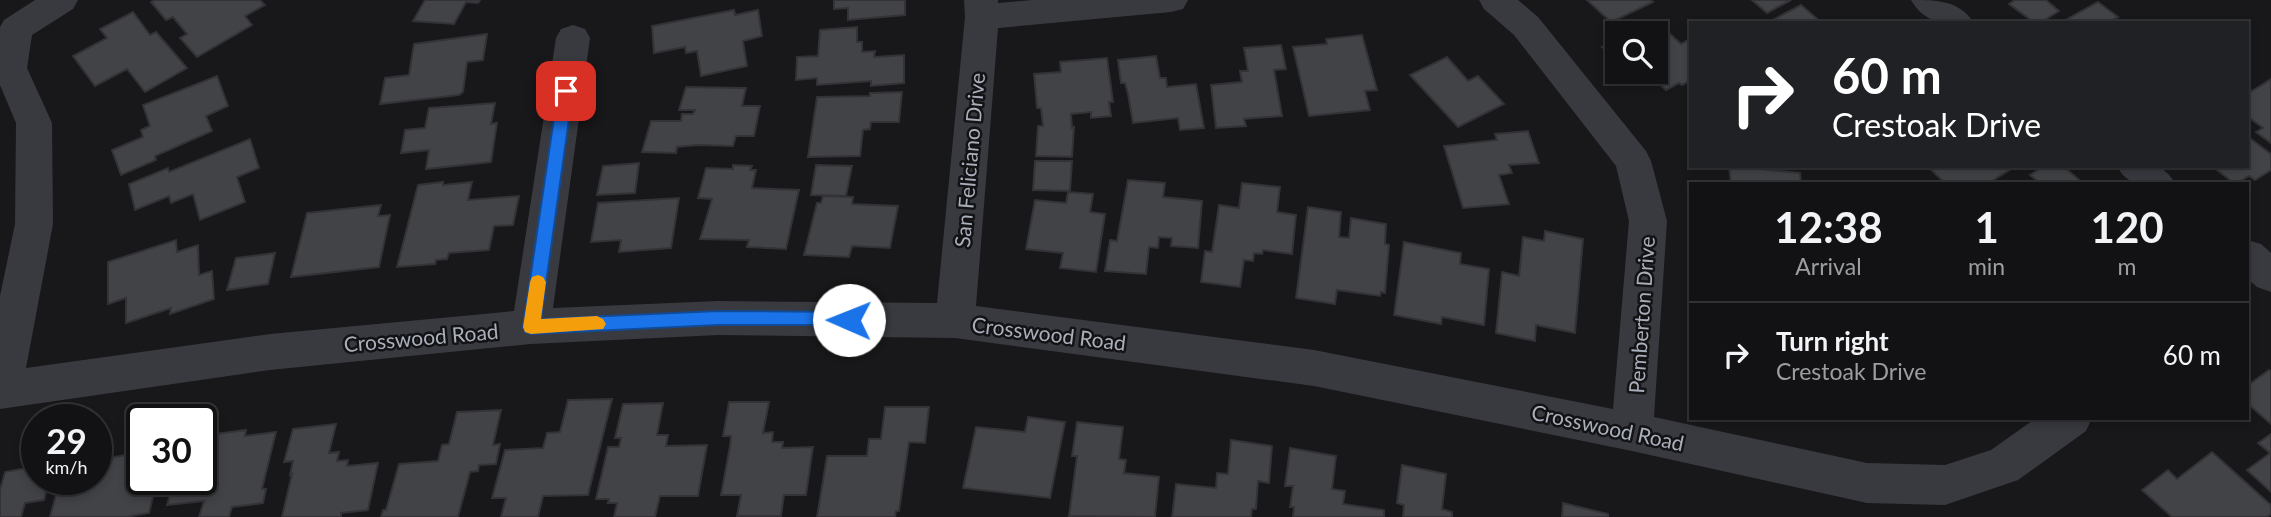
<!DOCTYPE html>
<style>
:root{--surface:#121214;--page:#1b1b1d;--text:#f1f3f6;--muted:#9c9ea0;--line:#313234}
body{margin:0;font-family:Lato,sans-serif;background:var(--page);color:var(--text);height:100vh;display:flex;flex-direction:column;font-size:26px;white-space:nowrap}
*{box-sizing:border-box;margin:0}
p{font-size:23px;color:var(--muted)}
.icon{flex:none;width:38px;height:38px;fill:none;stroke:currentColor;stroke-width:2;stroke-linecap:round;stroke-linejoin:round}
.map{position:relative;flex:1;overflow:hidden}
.sheet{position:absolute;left:1689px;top:182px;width:560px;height:238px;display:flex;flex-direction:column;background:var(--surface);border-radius:0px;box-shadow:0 4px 10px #0003,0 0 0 2px var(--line)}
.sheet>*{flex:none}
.top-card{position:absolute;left:1689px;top:21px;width:560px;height:147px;border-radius:0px;box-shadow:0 4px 10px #0003,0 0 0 2px var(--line);background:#202124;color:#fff;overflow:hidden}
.tools{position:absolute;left:1605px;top:21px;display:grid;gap:14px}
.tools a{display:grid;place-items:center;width:63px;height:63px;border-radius:0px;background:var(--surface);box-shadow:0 4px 10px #0003,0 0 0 2px var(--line);font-size:35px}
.speed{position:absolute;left:21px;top:404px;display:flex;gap:14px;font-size:35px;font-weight:700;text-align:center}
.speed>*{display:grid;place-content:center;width:91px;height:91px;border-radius:50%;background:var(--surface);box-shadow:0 4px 10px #0003,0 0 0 2px var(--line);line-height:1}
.speed small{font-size:18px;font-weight:400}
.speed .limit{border:4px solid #111;border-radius:10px;background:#fff;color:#111}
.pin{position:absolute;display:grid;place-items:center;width:60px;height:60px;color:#fff;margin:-30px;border-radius:14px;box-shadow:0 4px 10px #0006}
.me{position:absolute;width:77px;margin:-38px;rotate:271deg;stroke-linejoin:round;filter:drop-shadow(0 0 5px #0008)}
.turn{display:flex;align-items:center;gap:24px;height:147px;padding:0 28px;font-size:32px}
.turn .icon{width:91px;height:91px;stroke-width:2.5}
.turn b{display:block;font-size:49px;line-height:60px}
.eta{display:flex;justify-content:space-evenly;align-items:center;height:119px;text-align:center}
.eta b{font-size:42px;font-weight:700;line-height:49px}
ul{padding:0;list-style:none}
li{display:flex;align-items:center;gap:21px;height:105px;padding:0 28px;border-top:2px solid var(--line)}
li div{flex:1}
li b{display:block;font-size:26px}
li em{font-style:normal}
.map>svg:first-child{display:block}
.building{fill:#424347;stroke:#323237;stroke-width:2}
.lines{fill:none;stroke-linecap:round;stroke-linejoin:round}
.minor{fill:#393a40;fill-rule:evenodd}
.route{fill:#1a73e8;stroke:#114b97;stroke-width:2}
.slow{fill:#f59e0b}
.labels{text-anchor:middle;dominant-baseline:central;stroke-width:5;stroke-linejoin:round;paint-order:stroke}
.street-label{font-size:21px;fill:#a9afbb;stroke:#131315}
</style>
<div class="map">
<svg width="2271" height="517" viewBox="0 0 2271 517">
<rect width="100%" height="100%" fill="#18181a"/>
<g class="building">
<polygon points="155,0 260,0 265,5 245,16 252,25 197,57 180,38 187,34 173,17 166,20 151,2"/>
<polygon points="425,0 480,0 478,3 466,2 454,24 413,21"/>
<polygon points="834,0 905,0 905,15 848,20 848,8 834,9"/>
<polygon points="1587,0 1650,0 1653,2 1611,22"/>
<polygon points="1752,0 1791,0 1767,13"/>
<polygon points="2015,0 2046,0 2059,11 2040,23 2035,23 2009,4"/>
<polygon points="2098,2 2118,17 2112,20 2115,23 2064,21"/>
<polygon points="1801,5 1822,23 1767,23"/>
<polygon points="734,10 735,15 758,10 762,36 743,41 747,66 701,76 697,51 686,53 685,47 654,53 652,26"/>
<polygon points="133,12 150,35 156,32 187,68 145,92 127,69 95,86 73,56 107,38 100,29"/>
<polygon points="1656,21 1681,44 1690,39 1690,81 1682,85 1679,83 1666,90 1647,72 1656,72 1656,33 1630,33"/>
<polygon points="857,27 857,42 862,42 862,52 875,51 874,57 904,55 904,83 871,86 871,81 817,85 817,78 796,80 797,57 818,56 820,30"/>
<polygon points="487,34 483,60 467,62 463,92 459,95 380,104 385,78 409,75 414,44"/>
<polygon points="1362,35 1377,90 1365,91 1370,110 1309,116 1293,47 1327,44 1326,39"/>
<polygon points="1617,39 1617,61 1602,47"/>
<polygon points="1281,45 1286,69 1274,70 1282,116 1244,119 1246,126 1216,128 1211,85 1242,82 1240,71 1248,71 1244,48"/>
<polygon points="1156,56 1160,78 1166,78 1167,87 1196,84 1204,128 1180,130 1178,118 1133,123 1128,94 1125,83 1121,83 1118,60"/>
<polygon points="1447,57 1468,81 1478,76 1504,104 1458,127 1410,75"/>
<polygon points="1107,58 1113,102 1109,102 1111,116 1091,118 1091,112 1071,114 1072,128 1074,127 1072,157 1036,156 1038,126 1043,126 1041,108 1037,108 1034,74 1061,72 1060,62"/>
<polygon points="217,76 228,106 206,116 212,131 155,156 156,160 121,175 112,150 143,137 141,130 150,126 143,105"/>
<polygon points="2271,79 2271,143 2256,132 2263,128 2247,116 2247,87 2252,91"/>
<polygon points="686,87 746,88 742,106 760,106 754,136 736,136 733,146 697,145 677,147 676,153 642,152 651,121 681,121 682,114 693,114 695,110 679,110"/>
<polygon points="902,92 899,122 871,122 870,129 863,130 860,156 808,157 817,97 870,96 870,93"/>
<polygon points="495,103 491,124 497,123 491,162 426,169 429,150 401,153 405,130 425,128 429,108"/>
<polygon points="1528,131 1539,163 1509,165 1512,173 1499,175 1509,204 1463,208 1444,146 1497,140 1495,134"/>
<polygon points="2247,136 2271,154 2271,170 2255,180 2249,176 2235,184 2212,166 2247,166"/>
<polygon points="250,139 259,168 237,177 245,202 200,220 193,194 171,203 169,196 135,210 129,184 168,168 169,172"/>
<polygon points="1035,161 1072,161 1070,191 1033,190"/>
<polygon points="639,163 635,193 597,195 603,166"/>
<polygon points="733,165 752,166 750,170 756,170 752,188 799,190 786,249 747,247 749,240 700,239 712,199 698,198 706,168 733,169"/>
<polygon points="816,165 852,166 846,196 811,195"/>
<polygon points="1729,166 1800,173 1801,184 1731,184"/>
<polygon points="1927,166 2016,166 1987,184 1946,184"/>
<polygon points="2044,166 2063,166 2084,184 2041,184 2030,175"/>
<polygon points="1128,180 1165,183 1163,197 1202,201 1198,248 1171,246 1172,238 1159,237 1158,248 1149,247 1146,274 1105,271 1110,240 1117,241"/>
<polygon points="443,182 443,185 472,182 468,200 519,196 513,225 494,226 489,250 449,253 447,259 436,260 435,264 397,267 418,185"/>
<polygon points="1242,183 1280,187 1277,212 1296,215 1292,254 1263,250 1262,254 1254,253 1253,261 1244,260 1240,287 1201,282 1205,251 1212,252 1219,205 1239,208"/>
<polygon points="1068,192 1093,194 1090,212 1105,214 1096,272 1060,268 1063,253 1026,249 1035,200 1066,203"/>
<polygon points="823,196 853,197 852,204 898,206 890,248 852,246 849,257 804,255 817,203 821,203"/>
<polygon points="679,198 671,248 619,252 621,240 591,242 598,203"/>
<polygon points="381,205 378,216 390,215 379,267 291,277 307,213"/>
<polygon points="1308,207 1341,212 1339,237 1349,238 1351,218 1386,224 1385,244 1389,245 1385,293 1381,292 1380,296 1337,290 1335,304 1296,298"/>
<polygon points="1545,231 1583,239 1575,333 1536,325 1535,341 1496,333 1502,272 1519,276 1523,237 1544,241"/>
<polygon points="176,240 177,252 198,245 199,275 212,271 214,299 170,314 171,308 126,323 126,298 108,304 108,262"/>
<polygon points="1404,242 1461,253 1460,264 1489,269 1484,325 1442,317 1441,324 1394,315"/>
<polygon points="275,253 268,284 227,290 236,258"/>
<polygon points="2269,370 2271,371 2271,424 2247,403 2247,386"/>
<polygon points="612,399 588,495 543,496 538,517 501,517 506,498 492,498 505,450 543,448 547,433 560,432 568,400"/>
<polygon points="729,402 769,402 763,433 773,432 772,442 783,442 782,448 813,447 806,495 784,495 781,516 737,516 741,495 721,495 730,446 731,436 723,436"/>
<polygon points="663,403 657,435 668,435 666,446 707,445 698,496 660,496 655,517 614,517 617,503 608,503 609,499 596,499 608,447 619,447 621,438 615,438 623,404"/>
<polygon points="885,407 929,407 925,443 909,442 899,511 896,511 895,517 817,517 827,456 867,456 869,439 881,439"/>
<polygon points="501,410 493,445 500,444 496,464 479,465 478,471 470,472 458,517 381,517 383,510 386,510 399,464 438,461 442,445 449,444 457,412"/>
<polygon points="1028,417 1065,422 1050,498 963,488 976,427 1025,432"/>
<polygon points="1077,422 1123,427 1119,459 1126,460 1124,473 1159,477 1155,517 1069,516 1077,456 1072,456"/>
<polygon points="336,424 329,453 339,452 337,461 348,460 347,466 378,463 368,510 341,513 341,517 282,517 292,474 290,475 293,461 284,462 293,429"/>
<polygon points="246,430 245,436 276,432 262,489 266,489 263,503 232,507 229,517 199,517 204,501 167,505 174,480 201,480 201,436"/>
<polygon points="2271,434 2271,492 2247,470 2270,453 2258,443"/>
<polygon points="1231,440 1272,446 1269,483 1258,481 1256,509 1252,509 1251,517 1172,517 1176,484 1216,488 1217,473 1228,474"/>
<polygon points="1290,448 1336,456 1332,489 1345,491 1343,504 1384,510 1384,517 1293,517 1294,507 1290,507 1293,486 1285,486"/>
<polygon points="106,451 104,459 142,452 142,480 157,480 149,513 126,517 50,517 60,480 96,480 96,453"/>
<polygon points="2212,452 2271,505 2271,514 2267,517 2172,517 2142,490 2168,470 2177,479"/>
<polygon points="1402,465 1446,474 1442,509 1452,512 1452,517 1403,517 1404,505 1397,503"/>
<polygon points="37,466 37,480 49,480 44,500 25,503 21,517 0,517 0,490 5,472"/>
<polygon points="1563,503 1608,514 1608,517 1562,517"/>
</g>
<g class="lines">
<g class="minor">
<polygon points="35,0 78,0 73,9 32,35 27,68 52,123 53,224 26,368 270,334 514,311 556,38 561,29 573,25 585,29 590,38 553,308 718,301 937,303 965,17 964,0 998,0 998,3 1032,0 1188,0 1183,9 1171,12 998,28 976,306 1314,350 1613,409 1629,221 1616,166 1514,35 1484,9 1479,0 1518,0 1538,17 1646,151 1651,161 1667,221 1654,417 1867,463 1945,465 1991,450 2036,418 2092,418 2086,431 2018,480 1945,505 1867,503 1632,451 1314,386 955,338 718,335 531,344 270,370 0,409 0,296 15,224 16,123 0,85 0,27 4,20"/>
<path d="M1911 0C1937 0 1959 0 1974 23 1947 23 1926 26 1911 0Z"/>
<path d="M2117 166C2141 166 2163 159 2175 184 2151 184 2130 191 2117 166Z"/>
<polygon points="2247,240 2261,244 2271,253 2271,292 2257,287 2247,278"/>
</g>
</g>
<polygon class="route" points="566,85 573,91 541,319 718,311 849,312 855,314 858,320 855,325 718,325 531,334 525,332 523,327 558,91"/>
<polygon class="slow" points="538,275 543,277 546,282 541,319 597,316 603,319 606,324 603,329 531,334 525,332 523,327 530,282 532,277"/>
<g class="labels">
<g class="street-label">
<text transform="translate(969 160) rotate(-85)">San Feliciano Drive</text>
<text transform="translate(1641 315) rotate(-86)">Pemberton Drive</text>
<text transform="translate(1049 333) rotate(7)">Crosswood Road</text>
<text transform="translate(421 337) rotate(-5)">Crosswood Road</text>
<text transform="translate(1608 427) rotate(12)">Crosswood Road</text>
</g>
</g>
</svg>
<div class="tools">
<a><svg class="icon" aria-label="search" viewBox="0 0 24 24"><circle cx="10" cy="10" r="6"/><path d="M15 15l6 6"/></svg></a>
</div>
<div class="speed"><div>29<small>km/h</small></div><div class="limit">30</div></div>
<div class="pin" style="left:566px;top:91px;background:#d93025"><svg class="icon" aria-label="arrive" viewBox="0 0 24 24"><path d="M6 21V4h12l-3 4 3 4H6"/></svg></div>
<svg class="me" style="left:849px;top:320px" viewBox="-20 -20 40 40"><circle r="19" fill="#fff"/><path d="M0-13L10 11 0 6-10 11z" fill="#1a73e8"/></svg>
<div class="top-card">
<div class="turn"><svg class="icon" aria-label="right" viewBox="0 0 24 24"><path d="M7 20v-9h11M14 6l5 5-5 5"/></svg><div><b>60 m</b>Crestoak Drive</div></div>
</div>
<section class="sheet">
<div class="eta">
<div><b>12:38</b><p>Arrival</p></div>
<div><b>1</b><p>min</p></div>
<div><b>120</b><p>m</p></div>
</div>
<ul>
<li><svg class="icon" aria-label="right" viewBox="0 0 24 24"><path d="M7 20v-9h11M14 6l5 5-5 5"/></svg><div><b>Turn right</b><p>Crestoak Drive</p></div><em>60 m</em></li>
</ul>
</section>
</div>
